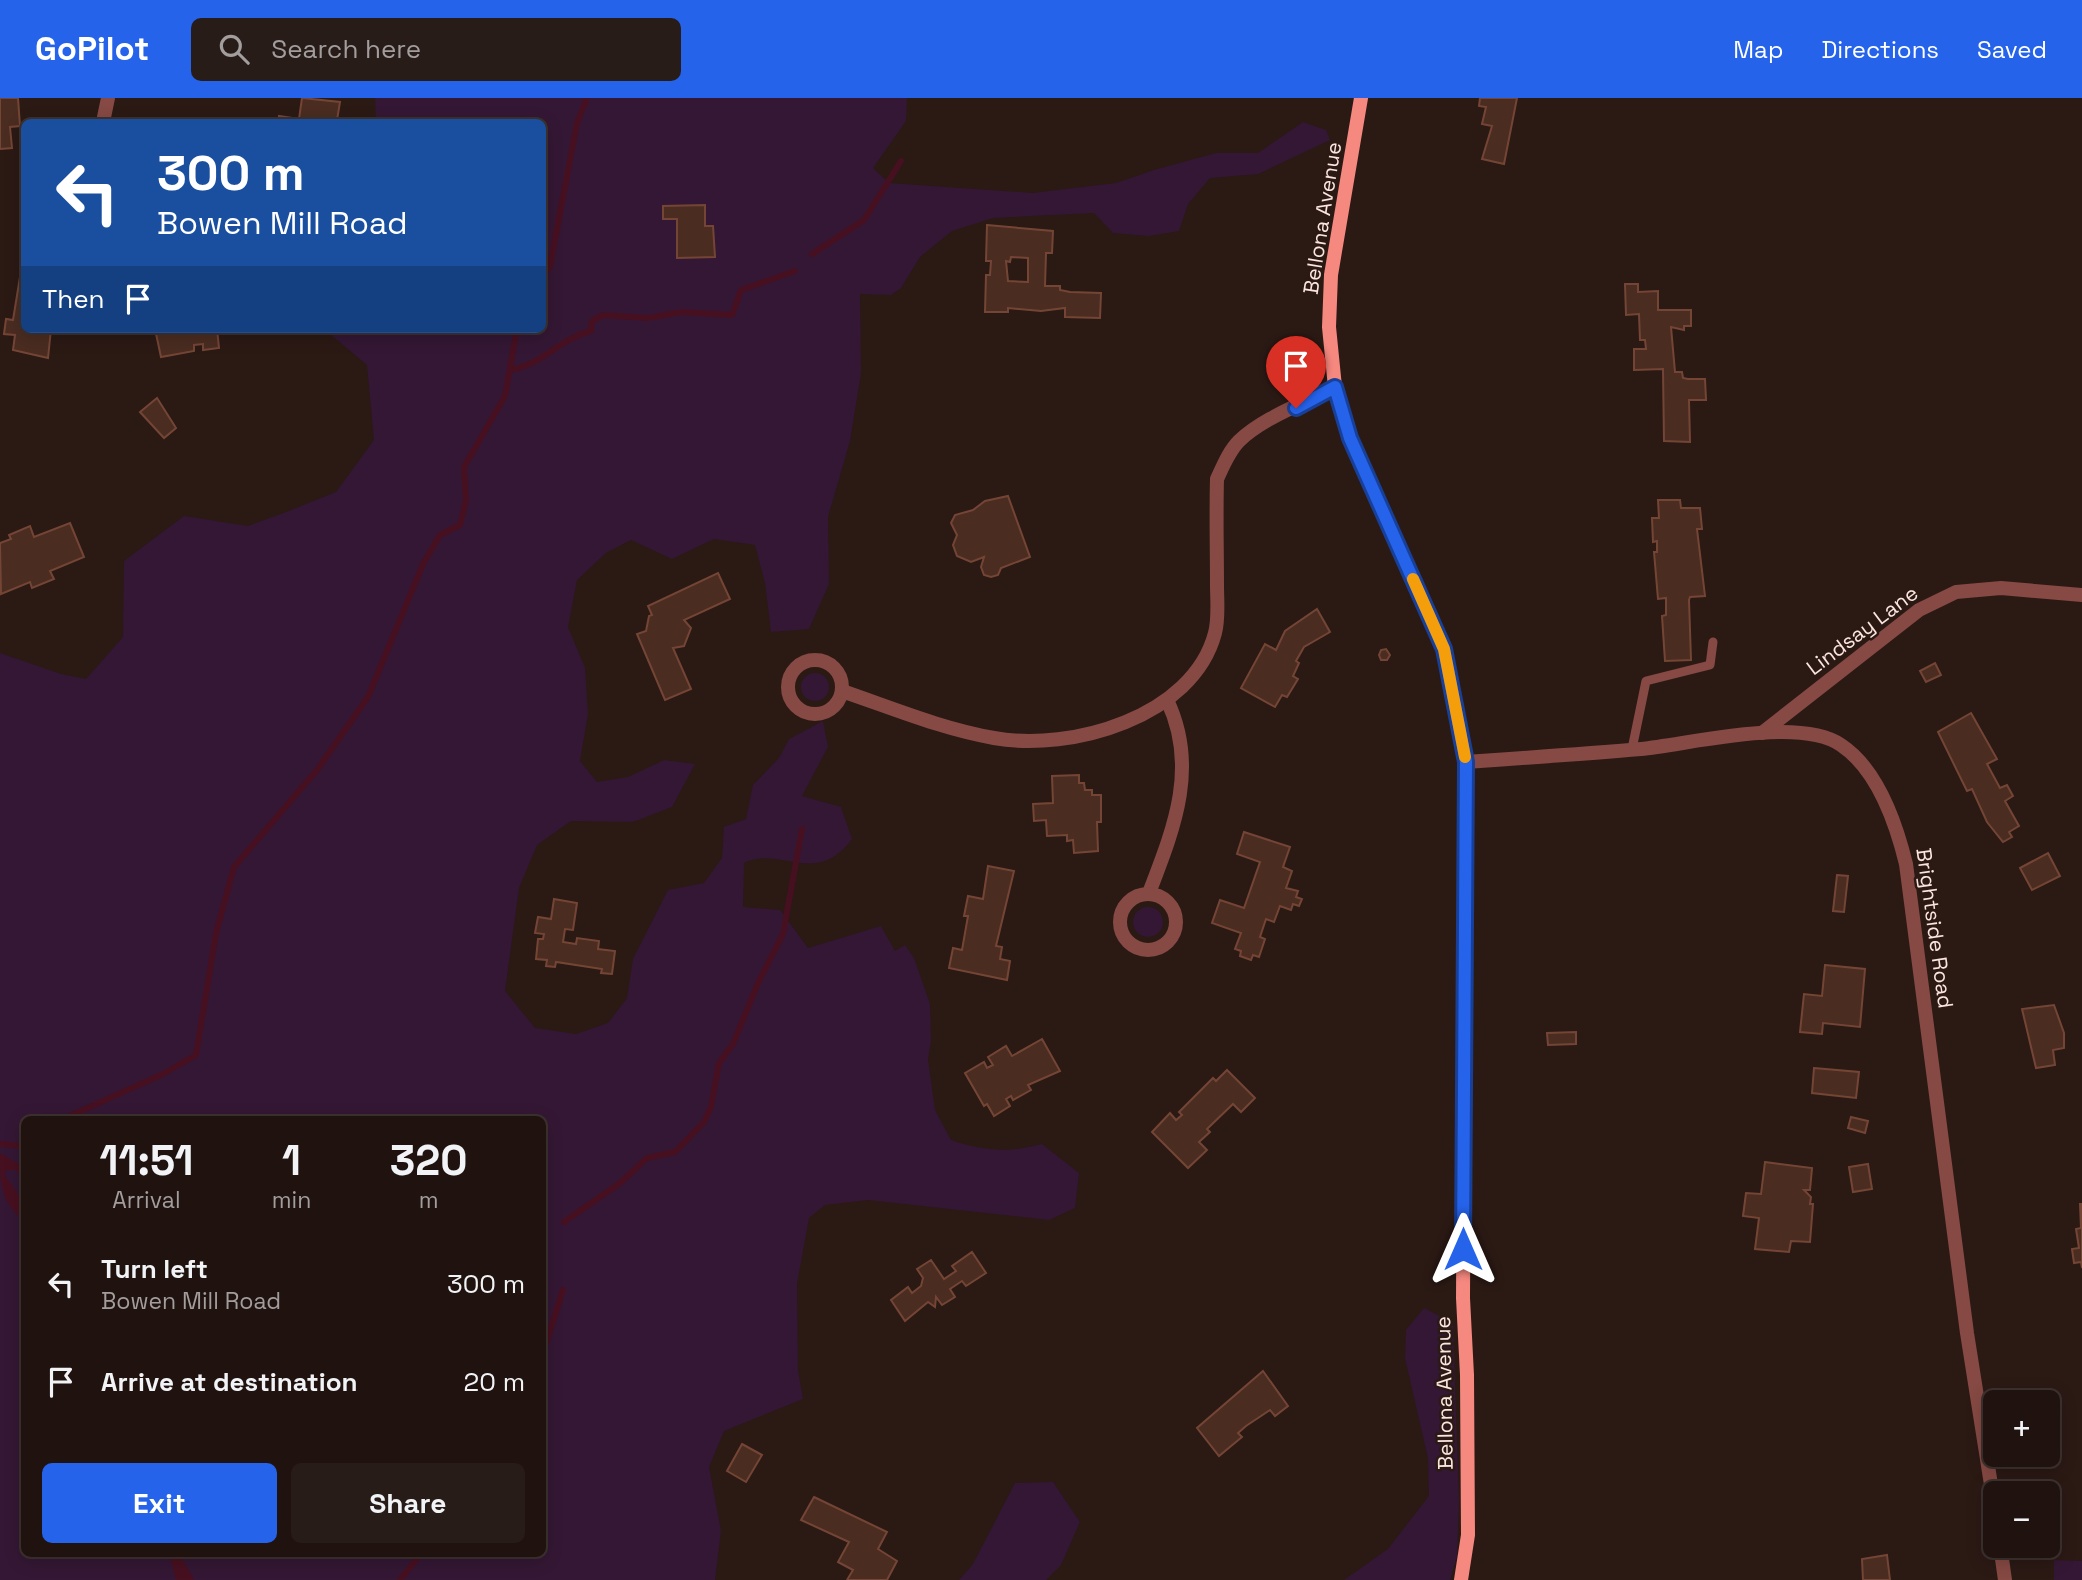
<!DOCTYPE html>
<meta charset="utf-8">
<style>
:root{--surface:#20130f;--page:#281c18;--text:#f1f3f6;--muted:#a29e9e;--line:#3d322f;--accent:#2563eb}
body{margin:0;font-family:"Space Grotesk",sans-serif;background:var(--page);color:var(--text);height:100vh;display:flex;flex-direction:column;font-size:26px;white-space:nowrap}
*{box-sizing:border-box;margin:0}
p{font-size:23px;color:var(--muted)}
.icon{flex:none;width:38px;height:38px;fill:none;stroke:currentColor;stroke-width:2;stroke-linecap:round;stroke-linejoin:round}
.map{position:relative;flex:1;overflow:hidden}
.drawer{position:absolute;left:21px;top:1018px;width:525px;height:441px;display:flex;flex-direction:column;background:var(--surface);border-radius:10px;box-shadow:0 4px 18px #0003,0 0 0 2px var(--line)}
.drawer>*{flex:none}
.guide{position:absolute;left:21px;top:21px;width:525px;height:214px;border-radius:10px;box-shadow:0 4px 18px #0003,0 0 0 2px var(--line);background:#1a4fa0;color:#fff;overflow:hidden}
.controls{position:absolute;left:1983px;top:1292px;display:grid;gap:14px}
.controls a{display:grid;place-items:center;width:77px;height:77px;border-radius:10px;background:var(--surface);box-shadow:0 4px 18px #0003,0 0 0 2px var(--line);font-size:35px}
.pin{position:absolute;display:grid;place-items:center;width:60px;height:60px;color:#fff;margin:-72px -30px;border-radius:50% 50% 50% 0;rotate:-45deg;box-shadow:0 0 7px #0007}
.pin .icon{rotate:45deg}
.me{position:absolute;width:77px;margin:-38px;rotate:0deg;stroke-linejoin:round;filter:drop-shadow(0 0 5px #0008)}
.turn{display:flex;align-items:center;gap:24px;height:147px;padding:0 21px;font-size:32px}
.turn .icon{width:91px;height:91px;stroke-width:2.5}
.turn b{display:block;font-size:49px;line-height:60px}
.then{display:flex;align-items:center;height:66px;padding:0 21px;background:#0003;gap:14px;font-size:26px}
.eta{display:flex;justify-content:space-evenly;align-items:center;height:119px;text-align:center}
.eta b{font-size:42px;font-weight:800;line-height:49px}
.button{display:flex;gap:14px;margin-top:auto;padding:14px 21px}
.button a{flex:1;height:80px;border-radius:10px;background:var(--accent);color:#fff;font-size:28px;font-weight:800;line-height:80px;text-align:center}
.button a+a{background:var(--page);color:var(--text)}
ul{padding:0;list-style:none}
li{display:flex;align-items:center;gap:21px;height:98px;padding:0 21px}
li div{flex:1}
li b{display:block;font-size:26px}
li em{font-style:normal}
header{display:flex;align-items:center;gap:42px;box-sizing:border-box;height:98px;padding:0 35px;background:var(--accent);color:#fff}
header strong{font-size:33px}
nav{display:flex;gap:38px;margin-inline-start:auto;font-size:24px}
.search{width:490px;height:63px;background:var(--page);display:flex;align-items:center;gap:18px;box-sizing:border-box;padding:0 24px;border-radius:10px;color:var(--muted);font-size:26px}
.map>svg:first-child{display:block}
.green{fill:#341734;fill-rule:evenodd}
.water{fill:#471021}
.lines{fill:none;stroke-linecap:round;stroke-linejoin:round}
.stream{stroke:#471021;stroke-width:6}
.building{fill:#4a2c21;stroke:#744535;stroke-width:2;fill-rule:evenodd}
.service{stroke:#864943;stroke-width:9}
.minor{stroke:#864943;stroke-width:14}
.secondary{stroke:#f5887f;stroke-width:14}
.route-casing{stroke:#184099;stroke-width:18}
.route{stroke:#2563eb;stroke-width:12}
.slow{stroke:#f59e0b;stroke-width:12}
.labels{text-anchor:middle;dominant-baseline:central;stroke-width:5;stroke-linejoin:round;paint-order:stroke}
.street-label{font-size:21px;fill:#fce5e0;stroke:#2b1914}
</style>
<header>
<strong>GoPilot</strong>
<div class="search"><svg class="icon" aria-label="search" viewBox="0 0 24 24"><circle cx="10" cy="10" r="6"/><path d="M15 15l6 6"/></svg>Search here</div>
<nav><a>Map</a><a>Directions</a><a>Saved</a></nav>
</header>
<div class="map">
<svg width="2082" height="1482" viewBox="0 0 2082 1482">
<rect width="100%" height="100%" fill="#2b1914"/>
<g class="green">
<path d="M375 0H907L906 23 873 70 889 85 1033 95 1116 85 1154 72 1216 55H1258L1303 24 1326 32 1330 42 1258 76 1210 80 1188 106 1179 133 1149 138 1113 135 1094 115 993 120 952 133 920 159 901 190 891 197 860 196 861 275 850 343 828 419 829 486 809 531 771 534 765 485 755 447 714 441 672 461 631 442 606 455 577 482 568 529 585 570 588 616 580 663 597 684 628 679 664 662 695 666 672 709 633 724 571 723 537 747 519 790 505 893 535 930 576 936 608 925 627 900 633 861 668 792 704 785 722 760 724 729 746 721 753 687 779 660 789 641 823 623 828 649 802 698 841 709 852 741C816 790 781 747 744 765L743 809 780 812 808 850 881 828 895 853 905 847 914 860 930 906 931 943 928 961 935 1012 951 1042C984 1053 1008 1055 1042 1046L1079 1075 1075 1110 1049 1122 868 1102 825 1107 809 1120 797 1186 798 1272 803 1301 724 1333 709 1369 721 1433 715 1482H0V555L61 576 86 581 123 539 124 463 184 418 248 428 286 414 336 394 374 342 367 267 324 231H542V24H376ZM24 1022H542V1456H24Z"/>
<circle cx="815" cy="589" r="14"/>
<circle cx="1148" cy="824" r="15"/>
<polygon points="1424,1210 1453,1225 1459,1405 1457,1458 1450,1482 1344,1482 1388,1451 1429,1398 1428,1360 1405,1260 1406,1232"/>
<polygon points="1053,1384 1080,1424 1061,1467 1046,1482 959,1482 973,1466 1015,1385"/>
<polygon points="2054,1462 2082,1463 2082,1482 2054,1482"/>
</g>
<g class="water">
<path d="M0 1055 24 1069V1080L15 1072H7L4 1076 24 1104V1122C0 1105 0 1083 0 1055Z"/>
<polygon points="169,1456 180,1456 194,1482 176,1482"/>
</g>
<g class="lines">
<g class="stream">
<polyline points="812,156 864,122 901,63"/>
<polyline points="542,180 550,168 577,25 587,0"/>
<path d="M510 272C542 267 559 241 591 233L592 223 603 217 648 220 681 214 732 217 741 192 795 173"/>
<polyline points="61,1022 163,976 196,957 216,835 234,769 317,672 368,599 423,466 440,437 460,427 466,402 464,369 505,298 517,231"/>
<polyline points="0,1046 24,1048"/>
<polyline points="564,1124 620,1085 647,1060 675,1054 704,1024 711,1009 719,965 733,946 758,885 783,836 802,731"/>
<polyline points="542,1258 563,1192"/>
<polyline points="400,1482 421,1456"/>
</g>
</g>
<g class="building">
<polygon points="0,0 18,0 20,28 10,29 12,50 0,51"/>
<polygon points="302,0 340,4 337,22 278,24 279,18 299,21"/>
<polygon points="1480,0 1517,0 1504,66 1482,61 1492,28 1482,26 1486,9 1479,8"/>
<polygon points="705,107 705,128 713,128 715,159 677,160 677,121 663,121 663,108"/>
<path d="M987 127 1053 133 1052 155H1046L1045 188H1060V192L1070 194 1101 195 1100 220 1065 219V210L1041 213 1008 210V214H985L986 177H990L991 163H986ZM1011 159 1028 160V184L1008 183 1006 163 1010 164Z"/>
<polygon points="20,179 24,180 24,231 51,231 48,260 13,252 15,237 4,236 6,221 13,222"/>
<polygon points="1625,186 1638,186 1638,194 1658,193 1658,212 1691,212 1691,228 1684,228 1684,232 1671,229 1675,274 1682,274 1683,280 1688,281 1705,281 1706,302 1689,302 1690,344 1664,343 1663,271 1634,272 1634,251 1646,251 1645,242 1640,242 1639,216 1626,217"/>
<polygon points="155,231 217,231 219,250 203,252 203,246 194,247 194,253 161,259"/>
<polygon points="157,300 176,330 164,340 140,314"/>
<polygon points="1008,398 1030,459 1001,470 998,477 991,479 984,477 981,469 984,459 971,464 957,458 953,447 957,437 951,425 955,417 973,412 985,403"/>
<polygon points="1658,402 1680,402 1681,410 1700,410 1702,431 1697,431 1705,498 1690,499 1689,502 1691,562 1665,563 1662,518 1666,517 1666,500 1658,501 1654,454 1657,454 1657,443 1653,444 1652,420 1659,420"/>
<polygon points="70,425 84,459 50,473 54,481 32,490 30,484 1,496 0,445 11,441 9,437 30,428 34,439"/>
<polygon points="718,475 730,501 684,522 691,530 684,548 673,550 691,591 665,602 637,536 646,533 649,518 652,517 648,508"/>
<polygon points="1317,511 1330,534 1304,549 1296,563 1299,565 1293,578 1298,581 1287,599 1282,597 1275,609 1241,590 1265,546 1276,552 1285,533"/>
<polygon points="1386,551 1390,557 1387,562 1381,562 1379,557 1381,552"/>
<polygon points="1935,565 1941,577 1926,584 1920,573"/>
<polygon points="1971,615 1997,661 1987,666 2000,690 2007,687 2013,698 2005,703 2019,728 2009,734 2012,739 2003,744 1987,724 1972,691 1967,693 1938,634"/>
<polygon points="1079,677 1079,685 1084,685 1085,692 1092,692 1092,697 1101,697 1101,724 1097,724 1098,753 1074,755 1073,742 1067,743 1067,737 1047,738 1046,722 1034,723 1033,706 1053,705 1052,678"/>
<polygon points="1244,734 1290,749 1283,769 1292,773 1286,790 1298,793 1296,799 1302,801 1299,808 1293,806 1291,812 1280,808 1274,824 1266,821 1260,839 1265,841 1259,859 1253,857 1251,862 1240,858 1241,853 1235,851 1241,835 1212,825 1220,802 1244,810 1260,764 1237,756"/>
<polygon points="2048,755 2060,778 2032,792 2020,770"/>
<polygon points="988,768 1014,773 996,848 1002,849 1000,861 1010,863 1007,882 949,870 953,850 962,852 968,818 964,818 968,798 983,801"/>
<polygon points="1837,777 1848,778 1844,814 1833,813"/>
<polygon points="554,801 577,805 573,832 565,831 563,844 576,846 577,840 599,843 598,851 615,853 612,876 601,875 602,871 556,864 555,869 546,868 547,862 536,861 538,841 543,841 544,836 535,835 538,819 551,821"/>
<polygon points="1825,867 1865,871 1860,929 1823,925 1822,936 1800,934 1804,896 1822,898"/>
<polygon points="2054,907 2064,935 2064,950 2053,952 2055,967 2036,970 2022,911"/>
<polygon points="1576,934 1576,946 1548,947 1547,935"/>
<polygon points="1042,941 1060,973 1028,987 1031,992 1013,1002 1011,998 1006,1001 1010,1008 994,1018 987,1006 984,1008 965,975 984,964 987,970 993,967 988,959 1006,948 1012,958"/>
<polygon points="1814,970 1859,974 1856,1000 1812,995"/>
<polygon points="1227,972 1255,1000 1241,1014 1233,1006 1207,1031 1210,1034 1199,1044 1207,1052 1188,1070 1152,1034 1170,1015 1176,1022 1182,1017 1179,1014 1213,980 1216,983"/>
<polygon points="1851,1019 1868,1023 1865,1035 1848,1030"/>
<polygon points="1765,1064 1812,1070 1810,1092 1804,1092 1811,1099 1810,1106 1813,1106 1810,1144 1791,1143 1789,1154 1755,1151 1759,1120 1743,1118 1746,1095 1761,1096"/>
<polygon points="1868,1066 1872,1091 1853,1094 1849,1069"/>
<polygon points="2080,1106 2082,1106 2082,1170 2081,1164 2074,1165 2072,1151 2079,1150 2076,1131 2081,1130"/>
<polygon points="972,1154 986,1175 966,1188 962,1183 950,1191 955,1199 942,1207 936,1199 935,1209 928,1204 905,1223 891,1202 908,1189 912,1195 921,1188 923,1180 917,1171 931,1162 944,1181 956,1173 952,1168"/>
<polygon points="1263,1273 1288,1308 1275,1318 1270,1312 1246,1328 1238,1335 1242,1339 1219,1358 1197,1330"/>
<polygon points="742,1346 762,1357 746,1384 727,1373"/>
<polygon points="814,1399 887,1434 878,1451 897,1463 887,1482 847,1482 853,1472 838,1464 849,1444 801,1422"/>
<polygon points="1887,1457 1890,1482 1863,1482 1862,1461"/>
</g>
<g class="lines">
<polyline class="service" points="1632,651 1646,583 1710,567 1713,544"/>
<g class="minor">
<polyline points="103,24 108,0"/>
<circle cx="815" cy="589" r="27"/>
<path d="M842 593C892 610 942 631 994 640 1071 654 1193 619 1215 535 1219 520 1217 502 1217 487 1217 452 1216 416 1217 381 1223 368 1229 353 1239 343 1264 319 1305 305 1335 289"/>
<polyline points="1762,635 1919,512 1956,494 2001,490 2082,497"/>
<path d="M1466 664C1524 660 1583 656 1641 651 1691 646 1799 618 1841 647 1877 671 1896 725 1906 766L1967 1235 1995 1412"/>
<path d="M1149 795C1174 730 1199 669 1167 602"/>
<circle cx="1148" cy="824" r="28"/>
<polyline points="2000,1447 2005,1482"/>
</g>
<polyline class="secondary" points="1361,0 1331,177 1329,229 1335,289 1350,340 1444,550 1466,664 1463,1200 1467,1277 1468,1437 1461,1482"/>
</g>
<g class="lines">
<g class="route-casing">
<polyline id="route" points="1296,310 1335,289 1350,340 1444,551 1466,664 1463,1151"/>
</g>
<use href="#route" class="route"/>
<polyline class="slow" points="1413,481 1444,551 1465,659"/>
</g>
<g class="labels">
<g class="street-label">
<text transform="translate(1322 120) rotate(-81)">Bellona Avenue</text>
<text transform="translate(1862 532) rotate(-37)">Lindsay Lane</text>
<text transform="translate(1935 830) rotate(82)">Brightside Road</text>
<text transform="translate(1444 1295) rotate(-91)">Bellona Avenue</text>
</g>
</g>
</svg>
<div class="controls">
<a>+</a>
<a>−</a>
</div>
<div class="pin" style="left:1296px;top:310px;background:#d93025"><svg class="icon" aria-label="arrive" viewBox="0 0 24 24"><path d="M6 21V4h12l-3 4 3 4H6"/></svg></div>
<svg class="me" style="left:1463px;top:1151px" viewBox="-20 -20 40 40"><path d="M0-17L14 15 0 8-14 15z" fill="#2563eb" stroke="#fff" stroke-width="4"/></svg>
<div class="guide">
<div class="turn"><svg class="icon" aria-label="left" viewBox="0 0 24 24"><path d="M17 20v-9H6M10 6l-5 5 5 5"/></svg><div><b>300 m</b>Bowen Mill Road</div></div>
<div class="then">Then<svg class="icon" aria-label="arrive" viewBox="0 0 24 24"><path d="M6 21V4h12l-3 4 3 4H6"/></svg></div>
</div>
<section class="drawer">
<div class="eta">
<div><b>11:51</b><p>Arrival</p></div>
<div><b>1</b><p>min</p></div>
<div><b>320</b><p>m</p></div>
</div>
<ul>
<li><svg class="icon" aria-label="left" viewBox="0 0 24 24"><path d="M17 20v-9H6M10 6l-5 5 5 5"/></svg><div><b>Turn left</b><p>Bowen Mill Road</p></div><em>300 m</em></li>
<li><svg class="icon" aria-label="arrive" viewBox="0 0 24 24"><path d="M6 21V4h12l-3 4 3 4H6"/></svg><div><b>Arrive at destination</b></div><em>20 m</em></li>
</ul>
<div class="button"><a>Exit</a><a>Share</a></div>
</section>
</div>
